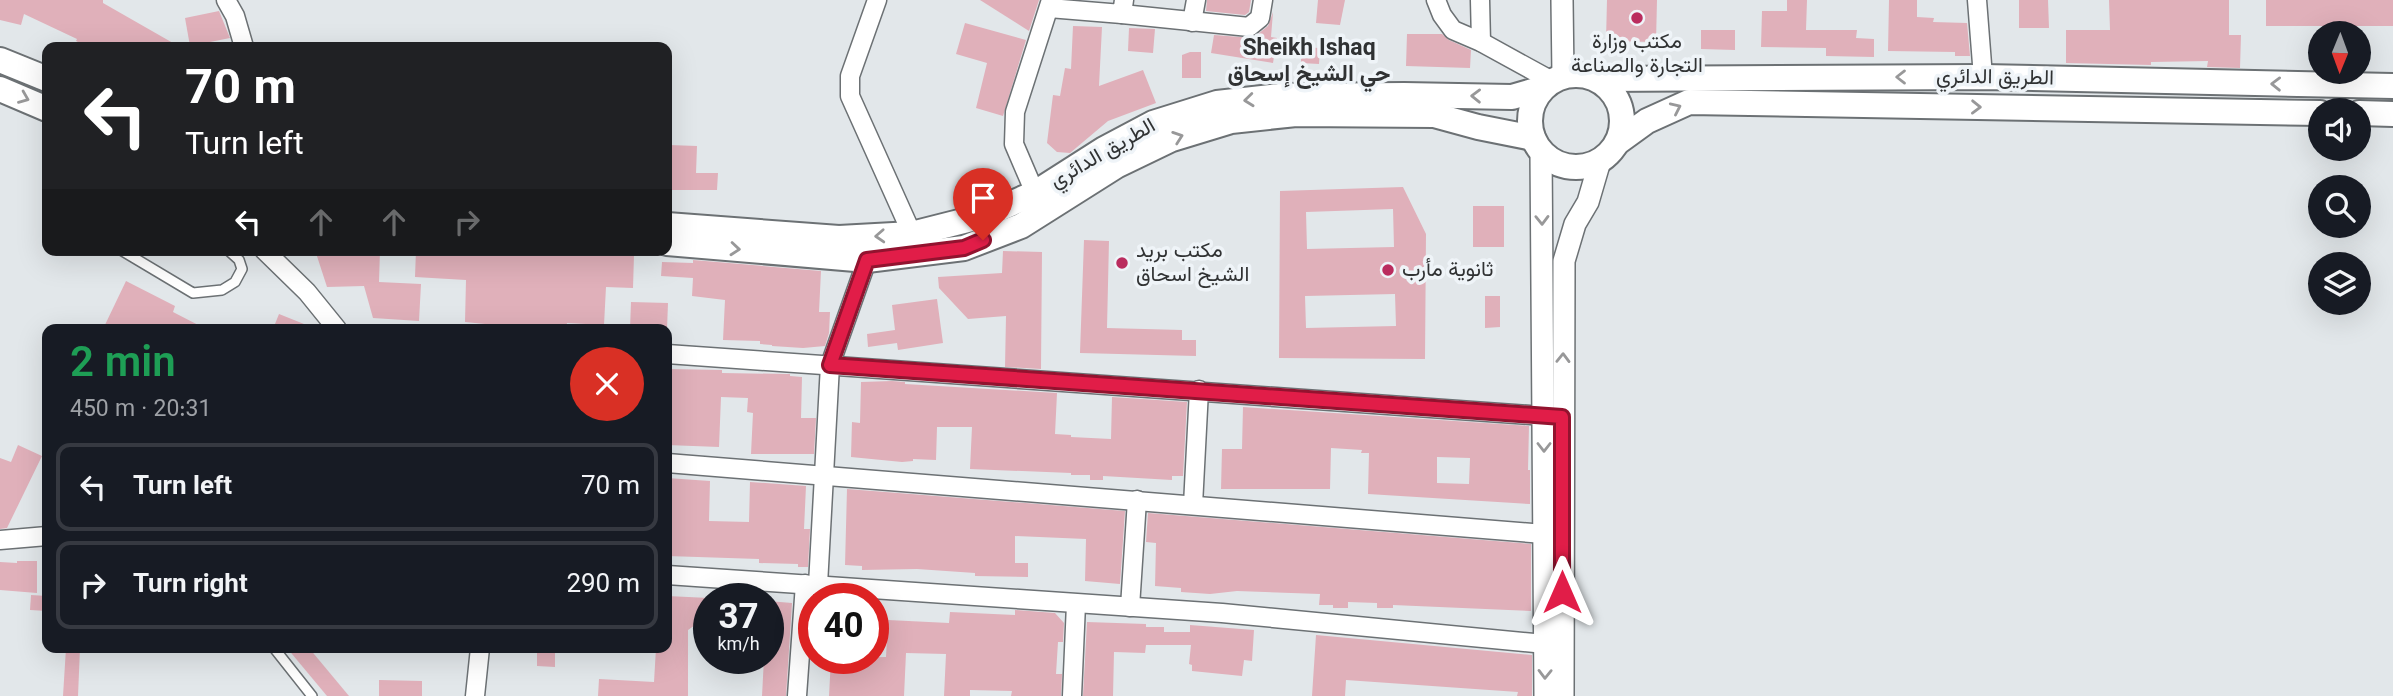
<!DOCTYPE html>
<meta charset="utf-8">
<style>
:root{--surface:#171b24;--page:#242831;--text:#f1f3f6;--muted:#9ea1a6;--line:#363941}
body{margin:0;font-family:Georgia,Vazirmatn,serif;background:var(--page);color:var(--text);height:100vh;display:flex;flex-direction:column;font-size:26px;white-space:nowrap}
*{box-sizing:border-box;margin:0}
p{font-size:23px;color:var(--muted)}
.icon{flex:none;width:38px;height:38px;fill:none;stroke:currentColor;stroke-width:2;stroke-linecap:round;stroke-linejoin:round}
.map{position:relative;flex:1;overflow:hidden}
.details{position:absolute;left:42px;top:324px;width:630px;height:329px;display:flex;flex-direction:column;background:var(--surface);border-radius:14px;box-shadow:0 7px 28px #0002}
.details>*{flex:none}
.hud{position:absolute;left:42px;top:42px;width:630px;height:214px;border-radius:14px;box-shadow:0 7px 28px #0002;background:#202124;color:#fff;overflow:hidden}
.needle{width:46px;rotate:181deg}
.buttons{position:absolute;left:2308px;top:21px;display:grid;gap:14px}
.buttons a{display:grid;place-items:center;width:63px;height:63px;border-radius:50%;background:var(--surface);box-shadow:0 7px 28px #0002;font-size:35px}
.speed{position:absolute;left:693px;top:583px;display:flex;gap:14px;font-size:35px;font-weight:700;text-align:center}
.speed>*{display:grid;place-content:center;width:91px;height:91px;border-radius:50%;background:var(--surface);box-shadow:0 7px 28px #0002;line-height:1}
.speed small{font-size:18px;font-weight:400}
.speed .limit{border:10px solid #d22;background:#fff;color:#111}
.pin{position:absolute;display:grid;place-items:center;width:60px;height:60px;color:#fff;margin:-72px -30px;border-radius:50% 50% 50% 0;rotate:-45deg;box-shadow:0 0 7px #0007}
.pin .icon{rotate:45deg}
.me{position:absolute;width:77px;margin:-38px;rotate:0deg;stroke-linejoin:round;filter:drop-shadow(0 0 5px #0008)}
.turn{display:flex;align-items:center;gap:24px;height:147px;padding:0 28px;font-size:32px}
.turn .icon{width:91px;height:91px;stroke-width:2.5}
.turn b{display:block;font-size:49px;line-height:60px}
.lanes{display:flex;align-items:center;height:66px;padding:0 28px;background:#0003;justify-content:center;gap:35px;direction:ltr}
.lanes .off{opacity:.35}
.round{display:grid;place-items:center;flex:none;width:74px;height:74px;border-radius:37px;background:var(--page)}
.head{display:flex;align-items:center;justify-content:space-between;height:119px;padding:0 28px}
h1{font-size:42px;font-weight:600;line-height:52px;color:#1e9e55}
ul{padding:0;list-style:none}
li{display:flex;align-items:center;gap:21px;height:88px;margin:0 14px 10px;padding:0 14px;border:4px solid var(--line);border-radius:14px}
li div{flex:1}
li b{display:block;font-size:26px}
li em{font-style:normal}
.map>svg:first-child{display:block}
.building{fill:#e0b0ba;fill-rule:evenodd}
.lines{fill:none;stroke-linecap:round;stroke-linejoin:round}
.service-casing{stroke:#6c7174;stroke-width:12}
.minor-casing{stroke:#6c7174;stroke-width:21}
.tertiary-casing{stroke:#6c7174;stroke-width:24}
.secondary-casing{stroke:#6c7174;stroke-width:28}
.service{stroke:#fff;stroke-width:9}
.minor{stroke:#fff;stroke-width:18}
.tertiary{stroke:#fff;stroke-width:21}
.secondary{stroke:#fff;stroke-width:24}
.oneway{stroke:#989899}
.route-casing{stroke:#92132f;stroke-width:18}
.route{stroke:#e11d48;stroke-width:12}
.poi-dot{fill:#ba2c5e;stroke:#eff4f8;stroke-width:2.5}
.labels{text-anchor:middle;dominant-baseline:central;stroke-width:7;stroke-linejoin:round;paint-order:stroke}
.poi-label{font-size:21px;fill:#303233;stroke:#eff4f8;text-anchor:start}
.street-label{font-size:21px;fill:#303233;stroke:#eff4f8}
.neighbourhood-label{font-size:23px;font-weight:bold;fill:#303233;stroke:#eff4f8}
</style>
<div class="map">
<svg width="2393" height="696" viewBox="0 0 2393 696">
<rect width="100%" height="100%" fill="#e2e7ea"/>
<g class="building">
<polygon points="0,0 103,0 103,3 180,47 88,47 76,41 77,39 24,14 21,25 0,20"/>
<polygon points="980,0 1039,0 1029,31"/>
<polygon points="1207,0 1251,0 1249,12 1245,15 1206,11"/>
<polygon points="1318,0 1345,0 1340,25 1316,23"/>
<polygon points="1607,0 1657,0 1656,42 1606,41"/>
<polygon points="1787,0 1807,0 1806,30 1857,30 1856,38 1874,39 1874,57 1826,56 1826,48 1761,47 1762,11 1787,11"/>
<polygon points="1889,0 1917,0 1917,17 1934,18 1933,22 1967,23 1970,56 1955,56 1955,52 1888,51"/>
<polygon points="2019,0 2048,0 2049,28 2019,28"/>
<polygon points="2109,0 2229,0 2229,35 2241,35 2240,68 2207,67 2208,61 2151,62 2151,65 2066,63 2066,30 2110,30"/>
<rect x="2266" y="0" width="127" height="26"/>
<polygon points="219,11 230,38 190,46 185,18"/>
<polygon points="1273,12 1271,37 1277,38 1273,63 1211,53 1214,35 1253,38 1268,26"/>
<polygon points="965,23 1026,40 1003,116 976,108 987,63 956,54"/>
<polygon points="1073,26 1102,27 1099,86 1143,70 1156,103 1108,121 1070,153 1057,152 1047,143 1053,95 1060,96 1065,68 1071,69"/>
<polygon points="1129,28 1155,29 1153,53 1128,51"/>
<polygon points="1701,30 1735,30 1735,50 1701,49"/>
<polygon points="1407,34 1442,34 1449,40 1471,50 1470,68 1406,66"/>
<polygon points="1301,47 1320,48 1319,64 1301,63"/>
<polygon points="1190,52 1201,52 1201,78 1182,78 1182,55"/>
<polygon points="669,145 697,146 696,173 718,173 717,190 667,190"/>
<path d="M1403 187 1426 234 1425 359 1279 358 1280 191ZM1393 209 1394 247 1307 249 1306 212ZM1395 294 1396 326 1306 328 1305 296Z"/>
<rect x="1473" y="206" width="31" height="41"/>
<polygon points="1084,240 1109,241 1107,328 1182,330 1182,340 1196,340 1196,356 1080,353"/>
<polygon points="315,250 380,250 379,282 421,284 419,321 373,318 364,286 327,287"/>
<polygon points="416,250 619,252 619,254 634,255 633,288 606,287 604,325 567,323 566,329 535,329 465,322 466,280 415,277"/>
<polygon points="1003,251 1042,252 1041,369 1005,367 1006,316 968,319 939,288 938,277 1002,273"/>
<polygon points="693,260 821,271 819,312 830,312 829,333 825,346 803,348 772,346 772,345 760,344 760,341 723,340 725,300 692,296 693,278 661,276 662,262 693,263"/>
<polygon points="126,281 175,306 173,312 206,329 103,329"/>
<polygon points="1485,296 1500,296 1500,327 1485,328"/>
<polygon points="937,299 943,343 898,350 897,343 868,347 867,334 895,330 892,305"/>
<polygon points="631,302 668,303 667,329 630,329"/>
<polygon points="279,314 314,328 314,329 273,329"/>
<polygon points="667,369 722,370 722,373 787,374 790,374 790,376 802,377 801,418 816,418 814,454 751,454 753,413 747,412 748,398 721,397 719,447 667,445"/>
<polygon points="892,381 905,382 905,384 1057,393 1055,434 1071,435 1071,437 1111,439 1112,397 1187,402 1183,476 1172,476 1172,480 1103,476 1103,480 1090,480 1090,475 1071,475 1071,473 970,469 972,427 937,427 936,460 913,459 913,461 902,462 851,457 852,422 860,423 861,382"/>
<path d="M1243 407 1529 426 1528 470H1530V504L1368 494 1369 453H1361L1362 450 1331 448 1330 489H1221L1222 449H1242ZM1437 457 1470 458 1469 484 1437 483Z"/>
<polygon points="18,445 42,456 7,528 0,529 0,458 11,462"/>
<polygon points="667,478 710,481 709,521 749,522 750,482 806,486 804,529 810,529 808,567 798,567 798,564 759,563 759,559 667,556"/>
<polygon points="847,489 1125,511 1120,584 1085,581 1086,539 1015,536 1015,563 1028,563 1028,577 975,576 975,573 917,569 862,570 862,566 845,565"/>
<polygon points="1148,513 1531,544 1531,611 1393,605 1393,608 1377,608 1377,603 1348,602 1348,608 1333,608 1333,605 1319,605 1320,594 1237,591 1210,594 1181,592 1181,588 1155,586 1156,543 1146,542"/>
<polygon points="17,561 37,561 37,593 0,590 0,562 17,563"/>
<polygon points="31,595 47,596 47,611 30,610"/>
<polygon points="667,596 709,598 709,624 698,623 688,630 688,696 598,696 599,679 654,682 656,648 667,648"/>
<polygon points="768,601 792,603 786,696 762,696 764,658 768,658"/>
<polygon points="1015,610 1055,613 1064,623 1063,642 1058,642 1056,674 1062,674 1061,696 1011,696 1012,691 970,690 970,696 944,696 946,654 906,653 904,696 829,696 831,658 886,657 888,620 949,623 950,612 1015,615"/>
<polygon points="1087,622 1146,624 1146,627 1164,627 1164,632 1190,632 1190,625 1254,630 1252,661 1244,660 1242,676 1192,671 1192,665 1189,664 1191,645 1146,645 1145,653 1114,652 1113,696 1083,696"/>
<polygon points="1316,635 1532,655 1532,696 1517,696 1518,692 1346,680 1345,696 1312,696"/>
<polygon points="66,648 80,648 78,696 63,696"/>
<polygon points="287,648 309,648 349,696 327,696"/>
<polygon points="537,648 555,648 555,667 537,666"/>
<polygon points="379,680 422,681 422,696 379,696"/>
</g>
<g class="lines">
<g class="service-casing">
<g id="service">
<polyline points="121,250 193,293 222,290 235,282 242,269 239,260 228,250"/>
<polyline points="274,648 312,696"/>
</g>
</g>
<g class="minor-casing">
<g id="minor">
<polyline points="226,0 235,16 244,47"/>
<polyline points="877,0 850,76 850,96 912,234"/>
<polyline points="1436,0 1442,15 1453,30 1481,42 1552,81"/>
<polyline points="1480,0 1481,42"/>
<polyline points="1977,0 1983,77"/>
<polyline points="1049,8 1122,14 1124,0"/>
<polyline points="1122,14 1249,27 1260,18 1263,0"/>
<polyline points="1192,22 1196,0"/>
<polyline points="1035,193 1014,144 1015,112 1051,0"/>
<polyline points="264,250 307,292 337,329"/>
<polyline points="667,354 1544,416"/>
<polyline points="667,463 1544,534"/>
<polyline points="1193,505 1199,390"/>
<polyline points="0,540 47,536"/>
<polyline points="667,575 1222,613 1545,644"/>
<polyline points="818,585 830,365 867,260"/>
<polyline points="1130,607 1137,500"/>
<polyline points="475,696 480,648"/>
<polyline points="797,696 805,584"/>
<polyline points="1072,696 1076,604"/>
</g>
</g>
<g class="tertiary-casing">
<g id="tertiary">
<polyline points="1562,0 1563,76"/>
<polyline points="1541,151 1545,696"/>
<polyline points="1563,696 1564,261 1575,224 1588,202 1600,161"/>
</g>
</g>
<g class="secondary-casing">
<g id="secondary">
<polyline points="0,60 47,79"/>
<circle cx="1576" cy="121" r="46"/>
<polyline points="1597,79 1983,77 2393,86"/>
<polyline points="0,89 47,109"/>
<polyline points="2359,113 2393,114"/>
<polyline points="1618,142 1647,121 1689,102 2320,113"/>
<polyline points="667,225 839,238 912,234 983,216 1035,193 1104,149 1153,123 1217,103 1280,96 1404,95 1512,97 1543,88"/>
<polyline points="667,243 867,260 964,248 1021,226 1116,166 1172,139 1231,121 1296,114 1434,115 1478,127 1533,138"/>
</g>
</g>
<use href="#service" class="service"/>
<use href="#minor" class="minor"/>
<use href="#tertiary" class="tertiary"/>
<use href="#secondary" class="secondary"/>
</g>
<defs><path id="oneway-chevron" d="M-2-3.5L2.5 0L-2 3.5" fill="none" stroke-width="1.6" stroke-linecap="round" stroke-linejoin="round" transform="scale(1.75)"/></defs>
<g class="oneway">
<use href="#oneway-chevron" transform="translate(1901 77) rotate(180)"/>
<use href="#oneway-chevron" transform="translate(2276 84) rotate(-179)"/>
<use href="#oneway-chevron" transform="translate(1476 96) rotate(-179)"/>
<use href="#oneway-chevron" transform="translate(24 98) rotate(22)"/>
<use href="#oneway-chevron" transform="translate(1249 100) rotate(174)"/>
<use href="#oneway-chevron" transform="translate(1976 107) rotate(1)"/>
<use href="#oneway-chevron" transform="translate(1676 108) rotate(-25)"/>
<use href="#oneway-chevron" transform="translate(1178 137) rotate(-19)"/>
<use href="#oneway-chevron" transform="translate(1542 220) rotate(89)"/>
<use href="#oneway-chevron" transform="translate(880 236) rotate(177)"/>
<use href="#oneway-chevron" transform="translate(735 249) rotate(5)"/>
<use href="#oneway-chevron" transform="translate(1563 358) rotate(-89)"/>
<use href="#oneway-chevron" transform="translate(1544 447) rotate(90)"/>
<use href="#oneway-chevron" transform="translate(1545 674) rotate(91)"/>
</g>
<g class="lines">
<g class="route-casing">
<polyline id="route" points="983,240 964,248 867,260 830,365 1562,417 1562,592"/>
</g>
<use href="#route" class="route"/>
</g>
<g class="poi-dot">
<circle cx="1637" cy="18" r="7"/>
<circle cx="1122" cy="263" r="7"/>
<circle cx="1388" cy="270" r="7"/>
</g>
<g class="labels">
<g class="poi-label">
<text x="1637" y="42" text-anchor="middle">مكتب وزارة<tspan x="1637" dy="24">التجارة والصناعة</tspan></text>
<text x="1136" y="251">مكتب بريد<tspan x="1136" dy="24">الشيخ اسحاق</tspan></text>
<text x="1402" y="270">ثانوية مأرب</text>
</g>
<g class="street-label">
<text transform="translate(1995 78) rotate(1)">الطريق الدائري</text>
<text transform="translate(1103 154) rotate(-30)">الطريق الدائري</text>
</g>
<g class="neighbourhood-label">
<text x="1309" y="49">Sheikh Ishaq<tspan x="1309" dy="26">حي الشيخ إسحاق</tspan></text>
</g>
</g>
</svg>
<div class="buttons">
<a><svg class="needle" viewBox="-14 -14 28 28"><path d="M0-13l5 13h-10z" fill="#e53935"/><path d="M0 13l5-13h-10z" fill="#9ea1a6"/></svg></a>
<a><svg class="icon" aria-label="sound" viewBox="0 0 24 24"><path d="M4 9h4l5-4v14l-5-4H4zM17 9q2 3 0 6"/></svg></a>
<a><svg class="icon" aria-label="search" viewBox="0 0 24 24"><circle cx="10" cy="10" r="6"/><path d="M15 15l6 6"/></svg></a>
<a><svg class="icon" aria-label="layers" viewBox="0 0 24 24"><path d="M12 4l9 5-9 5-9-5zM3 14l9 5 9-5"/></svg></a>
</div>
<div class="speed"><div>37<small>km/h</small></div><div class="limit">40</div></div>
<div class="pin" style="left:983px;top:240px;background:#d93025"><svg class="icon" aria-label="arrive" viewBox="0 0 24 24"><path d="M6 21V4h12l-3 4 3 4H6"/></svg></div>
<svg class="me" style="left:1562px;top:592px" viewBox="-20 -20 40 40"><path d="M0-17L14 15 0 8-14 15z" fill="#e11d48" stroke="#fff" stroke-width="4"/></svg>
<div class="hud">
<div class="turn"><svg class="icon" aria-label="left" viewBox="0 0 24 24"><path d="M17 20v-9H6M10 6l-5 5 5 5"/></svg><div><b>70 m</b>Turn left</div></div>
<div class="lanes"><svg class="icon" aria-label="left" viewBox="0 0 24 24"><path d="M17 20v-9H6M10 6l-5 5 5 5"/></svg><svg class="icon off" aria-label="ahead" viewBox="0 0 24 24"><path d="M12 20V5M6 11l6-6 6 6"/></svg><svg class="icon off" aria-label="ahead" viewBox="0 0 24 24"><path d="M12 20V5M6 11l6-6 6 6"/></svg><svg class="icon off" aria-label="right" viewBox="0 0 24 24"><path d="M7 20v-9h11M14 6l5 5-5 5"/></svg></div>
</div>
<section class="details">
<div class="head"><div><h1>2 min</h1><p>450 m · 20:31</p></div><a class="round" style="background:#d93025;color:#fff"><svg class="icon" aria-label="close" viewBox="0 0 24 24"><path d="M6 6l12 12M18 6L6 18"/></svg></a></div>
<ul>
<li><svg class="icon" aria-label="left" viewBox="0 0 24 24"><path d="M17 20v-9H6M10 6l-5 5 5 5"/></svg><div><b>Turn left</b></div><em>70 m</em></li>
<li><svg class="icon" aria-label="right" viewBox="0 0 24 24"><path d="M7 20v-9h11M14 6l5 5-5 5"/></svg><div><b>Turn right</b></div><em>290 m</em></li>
</ul>
</section>
</div>
